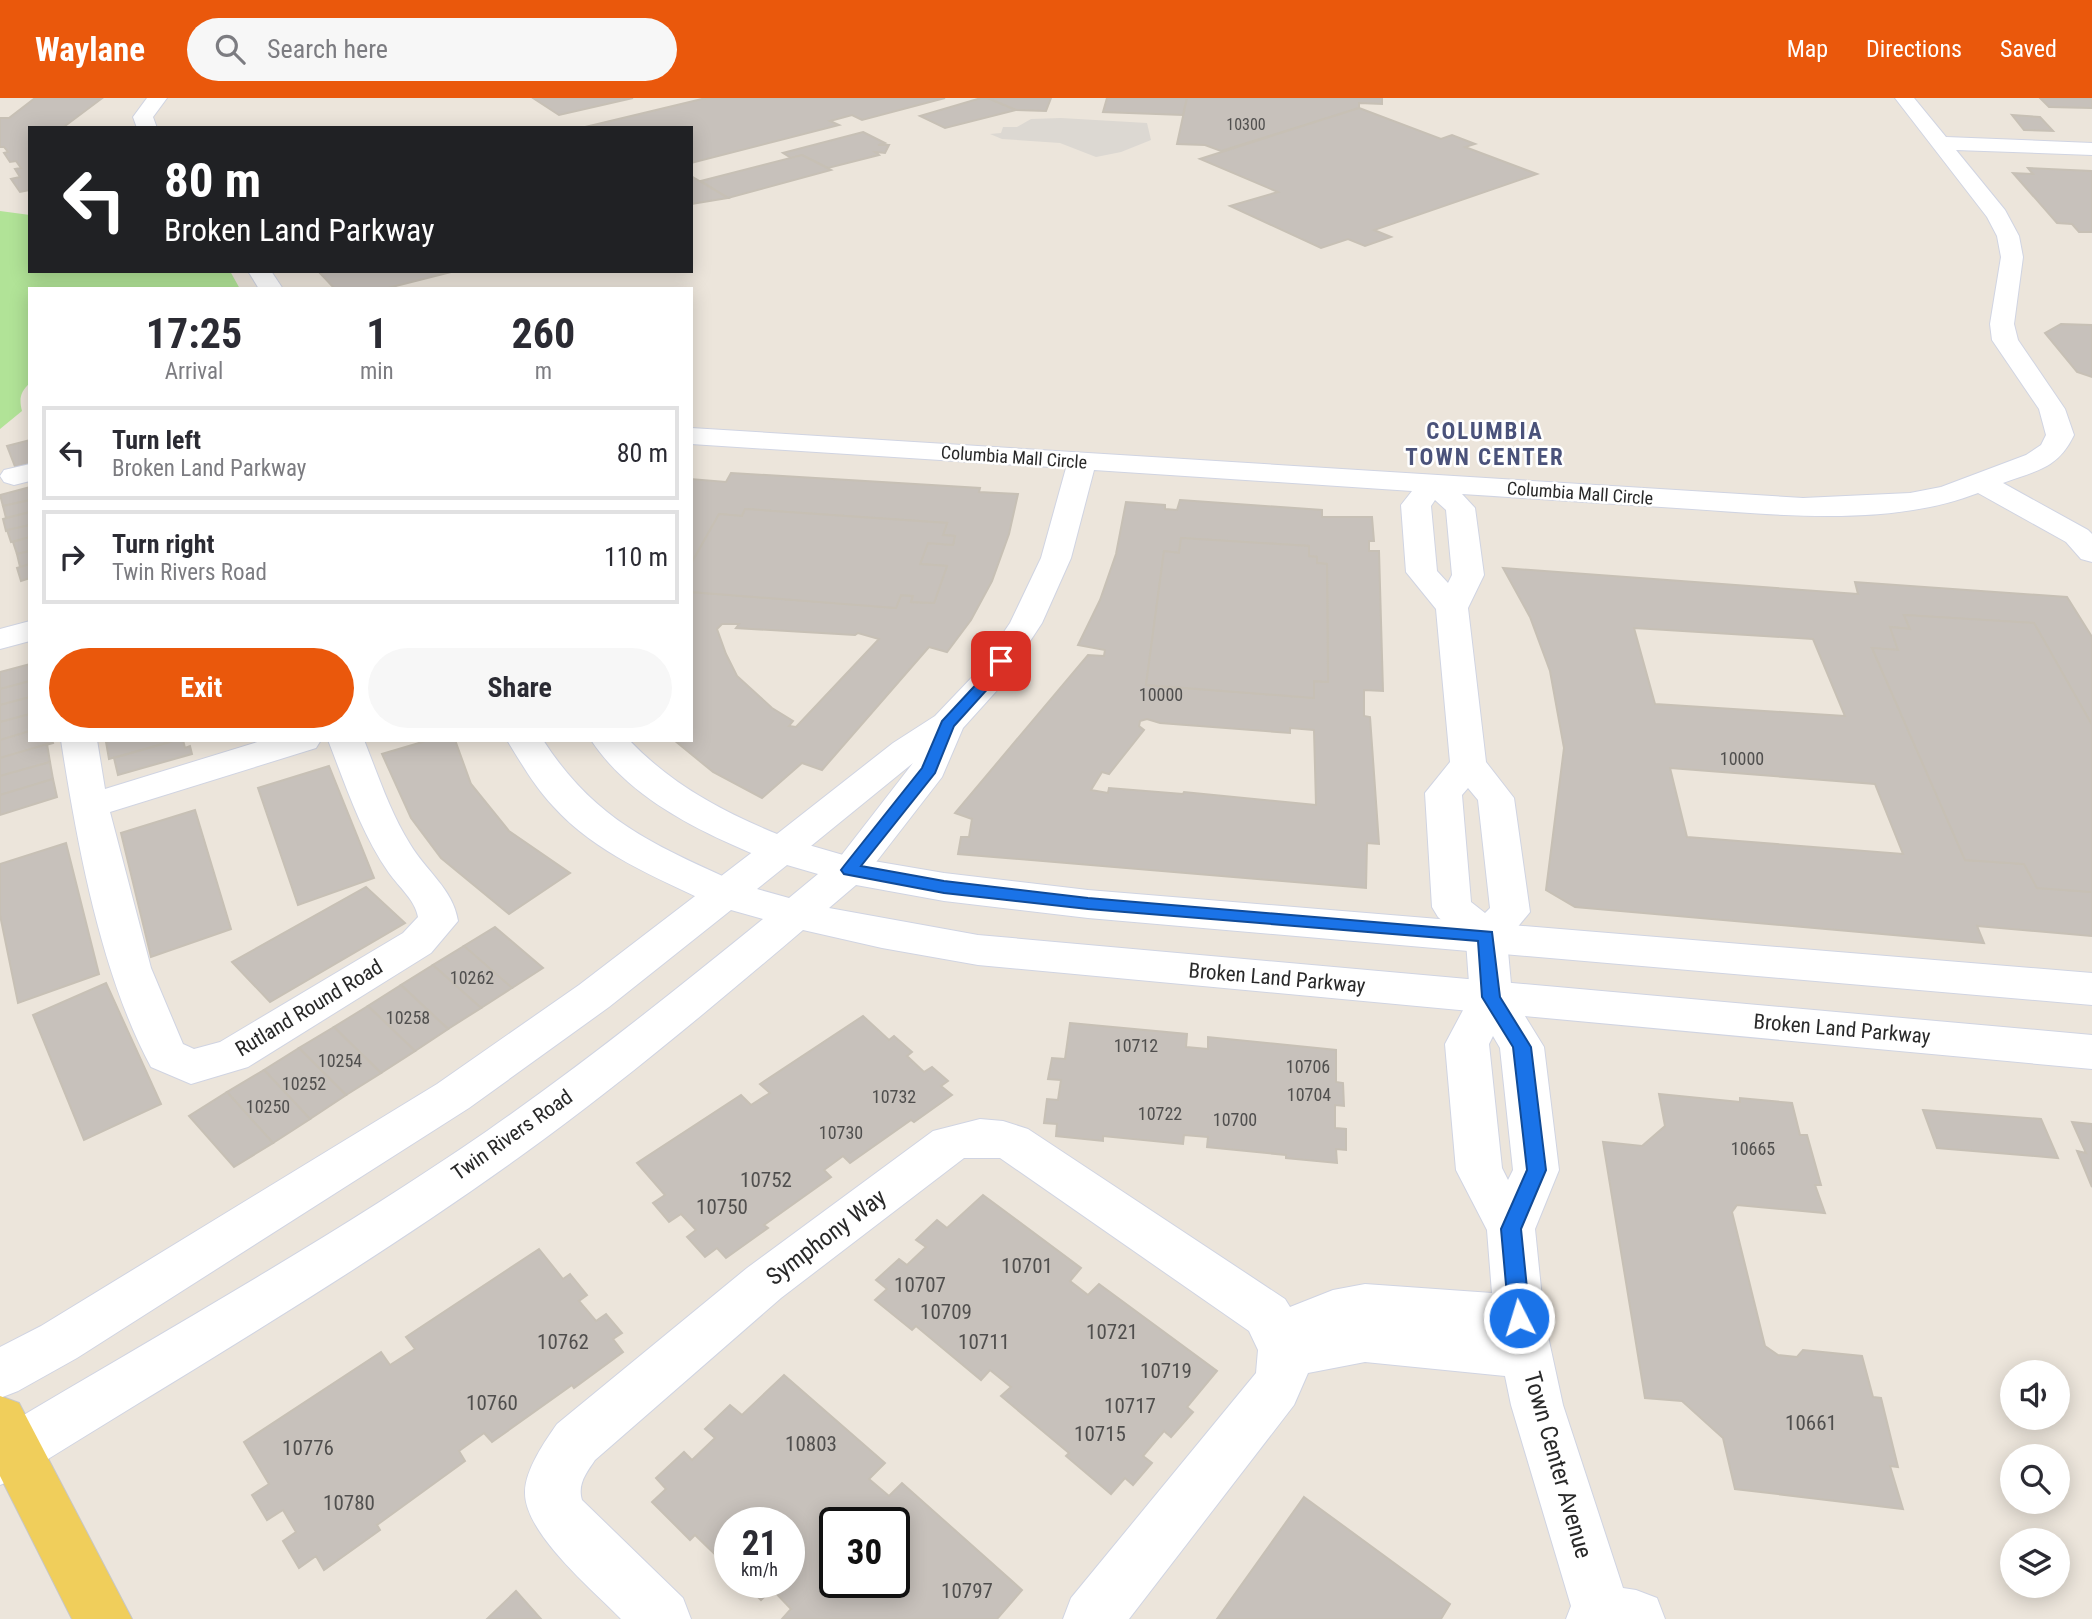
<!DOCTYPE html>
<style>
:root{--surface:#fff;--page:#f7f7f7;--text:#2b2b33;--muted:#7c7c81;--line:#e1e1e2;--accent:#ea580c}
body{margin:0;font-family:"Roboto Condensed",sans-serif;background:var(--page);color:var(--text);height:100vh;display:flex;flex-direction:column;font-size:26px;white-space:nowrap}
*{box-sizing:border-box;margin:0}
p{font-size:23px;color:var(--muted)}
.icon{flex:none;width:38px;height:38px;fill:none;stroke:currentColor;stroke-width:2;stroke-linecap:round;stroke-linejoin:round}
.map{position:relative;flex:1;overflow:hidden}
.side{position:absolute;left:28px;top:189px;width:665px;height:455px;display:flex;flex-direction:column;background:var(--surface);border-radius:0px;box-shadow:0 4px 18px #0003}
.side>*{flex:none}
.hud{position:absolute;left:28px;top:28px;width:665px;height:147px;border-radius:0px;box-shadow:0 4px 18px #0003;background:#202124;color:#fff;overflow:hidden}
.buttons{position:absolute;left:2000px;top:1262px;display:grid;gap:14px}
.buttons a{display:grid;place-items:center;width:70px;height:70px;border-radius:50%;background:var(--surface);box-shadow:0 4px 18px #0003;font-size:35px}
.speed{position:absolute;left:714px;top:1409px;display:flex;gap:14px;font-size:35px;font-weight:700;text-align:center}
.speed>*{display:grid;place-content:center;width:91px;height:91px;border-radius:50%;background:var(--surface);box-shadow:0 4px 18px #0003;line-height:1}
.speed small{font-size:18px;font-weight:400}
.speed .limit{border:4px solid #111;border-radius:10px;background:#fff;color:#111}
.pin{position:absolute;display:grid;place-items:center;width:60px;height:60px;color:#fff;margin:-30px;border-radius:14px;box-shadow:0 4px 10px #0006}
.me{position:absolute;width:77px;margin:-38px;rotate:355deg;stroke-linejoin:round;filter:drop-shadow(0 0 5px #0008)}
.turn{display:flex;align-items:center;gap:24px;height:147px;padding:0 21px;font-size:32px}
.turn .icon{width:91px;height:91px;stroke-width:2.5}
.turn b{display:block;font-size:49px;line-height:60px}
.eta{display:flex;justify-content:space-evenly;align-items:center;height:119px;text-align:center}
.eta b{font-size:42px;font-weight:700;line-height:49px}
.action{display:flex;gap:14px;margin-top:auto;padding:14px 21px}
.action a{flex:1;height:80px;border-radius:42px;background:var(--accent);color:#fff;font-size:28px;font-weight:700;line-height:80px;text-align:center}
.action a+a{background:var(--page);color:var(--text)}
ul{padding:0;list-style:none}
li{display:flex;align-items:center;gap:21px;height:94px;margin:0 14px 10px;padding:0 7px;border:4px solid var(--line);border-radius:0px}
li div{flex:1}
li b{display:block;font-size:26px}
li em{font-style:normal}
header{display:flex;align-items:center;gap:42px;box-sizing:border-box;height:98px;padding:0 35px;background:var(--accent);color:#fff}
header strong{font-size:33px}
nav{display:flex;gap:38px;margin-inline-start:auto;font-size:24px}
.search{width:490px;height:63px;background:var(--page);display:flex;align-items:center;gap:18px;box-sizing:border-box;padding:0 24px;border-radius:38px;color:var(--muted);font-size:26px}
.map>svg:first-child{display:block}
.green{fill:#b1e397}
.plaza{fill:#dcd8d2}
.building{fill:#c7c1bb;stroke:#c7c0b5;stroke-width:2;fill-rule:evenodd}
.lines{fill:none;stroke-linecap:round;stroke-linejoin:round}
.minor-casing{stroke:#d0d4e2;stroke-width:2}
.tertiary-casing{stroke:#d0d4e2;stroke-width:2}
.primary-casing{stroke:#c7c7c7;stroke-width:2}
.minor{fill:#fff;fill-rule:evenodd}
.tertiary{fill:#fff;fill-rule:evenodd}
.primary{fill:#f0ce5b;fill-rule:evenodd}
.route{fill:#1a73e8;stroke:#114b97;stroke-width:2}
.labels{text-anchor:middle;dominant-baseline:central;stroke-width:5;stroke-linejoin:round;paint-order:stroke}
.far-number-label{font-size:16px;fill:#504f4e}
.far-street-label{font-size:18px;fill:#292929;stroke:#fff}
.number-label{font-size:18px;fill:#504f4e}
.street-label{font-size:21px;fill:#292929;stroke:#fff}
.near-number-label{font-size:21px;fill:#504f4e}
.far-district-label{font-size:23px;font-weight:bold;letter-spacing:2px;fill:#4a527a;stroke:#fff}
.near-street-label{font-size:24px;fill:#292929;stroke:#fff}
</style>
<header>
<strong>Waylane</strong>
<div class="search"><svg class="icon" aria-label="search" viewBox="0 0 24 24"><circle cx="10" cy="10" r="6"/><path d="M15 15l6 6"/></svg>Search here</div>
<nav><a>Map</a><a>Directions</a><a>Saved</a></nav>
</header>
<div class="map">
<svg width="2092" height="1521" viewBox="0 0 2092 1521">
<rect width="100%" height="100%" fill="#ece5db"/>
<path class="green" d="M0 113 30 117V173H230L240 191H30V285C20 294 19 301 22 313L0 331Z"/>
<polygon class="plaza" points="1061,20 1147,25 1151,42 1121,54 1096,59 1060,45 1002,41 990,36 1001,35 1003,29 1017,29 1031,21"/>
<g class="building">
<polygon points="35,0 101,1 65,28 66,30 30,30 30,92 20,94 11,81 20,79 15,71 21,70 16,63 10,64 4,55 8,54 4,49 0,49 0,20 9,20"/>
<polygon points="533,0 633,0 559,17"/>
<polygon points="706,0 945,0 862,22 852,17 830,23 839,27 691,65 691,30 581,30"/>
<polygon points="981,0 988,0 1016,12 945,30 920,18"/>
<polygon points="988,0 1051,0 1046,13 1016,12"/>
<polygon points="1107,0 1187,0 1183,17 1103,14"/>
<polygon points="1187,0 1382,0 1382,6 1359,5 1359,10 1221,53 1205,47 1177,46"/>
<polygon points="2040,0 2092,0 2092,10 2049,9"/>
<polygon points="1359,10 1441,41 1452,37 1475,46 1465,49 1537,76 1374,132 1391,139 1365,148 1348,141 1321,150 1230,108 1278,94 1200,61"/>
<polygon points="2012,17 2040,19 2053,33 2024,32"/>
<polygon points="863,34 885,45 878,47 889,47 885,55 875,54 879,57 828,70 802,57 791,60 783,55"/>
<polygon points="802,57 831,72 728,100 701,83"/>
<polygon points="2028,70 2092,73 2092,134 2079,134 2072,126 2057,125 2013,75 2033,76"/>
<polygon points="691,78 728,100 691,106"/>
<polygon points="318,173 455,173 384,191 335,191"/>
<polygon points="2061,226 2092,227 2092,279 2077,274 2045,235"/>
<polygon points="30,342 30,367 16,371 7,348"/>
<path d="M731 375 980 390 979 394 1018 396 1009 436 992 483 971 522 947 554 929 549 822 672 802 665 762 700 713 674 674 642H691V494L896 510 901 497 913 498 911 504 934 505 947 468 920 466 928 445 953 447 955 438 943 437 947 425 745 411 742 418 719 416 691 466V381L726 384ZM722 526H739L736 530 855 537 858 535 879 541 796 629 789 628 793 623 772 610 737 578 726 556 717 531Z"/>
<polygon points="30,389 30,402 3,408 0,397"/>
<polygon points="30,402 30,414 6,420 3,408"/>
<path d="M1180 402 1322 412V419H1372L1374 443H1369V453H1379L1383 593 1364 592V618L1370 619 1379 746 1367 745 1366 790 958 756 961 739H969L972 721 955 715 1088 557 1104 558 1105 552 1078 547 1100 502 1116 456 1126 404 1165 407V411L1177 412ZM1181 440 1309 448V458L1317 459V465L1327 466 1328 584 1314 583V600L1146 587 1164 453 1179 455ZM1147 621 1160 625 1290 635V630L1314 632 1316 707 1184 694 1183 696 1109 690 1108 695 1091 692 1102 674 1109 676 1144 632 1139 628 1140 623Z"/>
<polygon points="745,411 947,425 943,437 955,438 953,447 928,445 920,466 947,468 934,505 911,504 913,498 901,497 896,510 691,494 691,466 719,416 742,418"/>
<polygon points="30,414 30,427 6,433 3,421"/>
<polygon points="30,427 30,439 11,444 7,432"/>
<polygon points="30,439 30,453 17,456 13,444"/>
<polygon points="1181,440 1309,448 1309,458 1317,459 1317,465 1327,466 1328,584 1314,583 1314,600 1146,587 1164,453 1179,455"/>
<polygon points="30,453 30,466 20,469 17,456"/>
<polygon points="30,466 30,480 21,483 17,470"/>
<path d="M1503 470 1858 496 1855 484 2067 499 2092 539V627L2034 525 1904 517 1910 531 1890 529 1898 552 1872 550 1965 762 2024 766 2037 790 2092 794V838L1977 828 1984 845 1575 809 1546 792 1564 650 1550 573 1530 519ZM1634 530 1813 541 1845 618 1655 606ZM1670 670 1875 686 1903 756 1687 739Z"/>
<polygon points="1904,517 2034,525 2092,627 2092,794 2037,790 2024,766 1965,762 1872,550 1898,552 1890,529 1910,531"/>
<polygon points="30,566 30,583 0,591 0,574"/>
<polygon points="30,583 30,599 0,607 0,591"/>
<polygon points="30,599 30,616 0,624 0,607"/>
<polygon points="30,616 30,633 0,642 0,624"/>
<polygon points="30,633 30,642 52,642 53,645 0,660 0,642"/>
<polygon points="112,642 177,642 109,661 106,644"/>
<polygon points="177,642 183,642 185,650 190,648 192,656 118,677 114,660"/>
<polygon points="429,642 455,642 471,686 509,733 570,775 509,816 441,760 411,720 382,656"/>
<polygon points="47,646 50,664 0,678 0,660"/>
<polygon points="50,664 53,681 0,697 0,678"/>
<polygon points="329,668 374,780 298,807 258,690"/>
<polygon points="53,681 57,699 0,717 0,697"/>
<polygon points="195,712 231,831 151,859 121,735"/>
<polygon points="66,745 99,876 18,905 0,817 0,766"/>
<polygon points="366,789 405,825 270,904 232,864"/>
<polygon points="495,829 543,870 512,890 464,848"/>
<polygon points="464,848 512,890 481,910 433,867"/>
<polygon points="433,867 481,910 448,931 401,887"/>
<polygon points="106,885 161,1006 84,1042 33,917"/>
<polygon points="401,887 448,931 415,953 368,908"/>
<polygon points="368,908 415,953 381,975 334,929"/>
<polygon points="863,918 889,942 894,938 912,954 907,958 924,974 932,969 948,983 941,988 952,997 914,1024 911,1022 850,1065 843,1058 824,1072 831,1079 764,1127 768,1130 726,1160 717,1150 705,1159 687,1139 696,1132 681,1116 669,1124 653,1105 665,1097 637,1065 741,997 751,1007 770,995 760,986"/>
<polygon points="1070,925 1187,936 1186,949 1208,951 1208,939 1336,952 1336,984 1343,985 1344,1008 1335,1007 1335,1030 1346,1031 1346,1052 1336,1051 1337,1065 1286,1060 1286,1057 1207,1049 1208,1039 1184,1037 1183,1046 1103,1038 1103,1043 1056,1038 1057,1026 1044,1025 1047,1001 1058,1002 1061,982 1048,981 1052,960 1065,961"/>
<polygon points="334,929 381,975 346,997 299,950"/>
<polygon points="299,950 346,997 310,1021 264,972"/>
<polygon points="264,972 310,1021 273,1045 227,994"/>
<polygon points="227,994 273,1045 234,1069 189,1018"/>
<polygon points="1659,996 1740,1004 1740,1000 1792,1005 1800,1037 1807,1037 1821,1087 1815,1087 1825,1115 1737,1107 1732,1114 1765,1248 1778,1257 1797,1259 1803,1252 1862,1258 1873,1299 1881,1300 1898,1369 1890,1368 1903,1411 1735,1391 1723,1340 1682,1303 1645,1300 1603,1044 1642,1048 1665,1028"/>
<polygon points="1923,1012 2041,1021 2058,1060 1937,1050"/>
<polygon points="2072,1024 2092,1026 2092,1089 2077,1053 2086,1055"/>
<polygon points="983,1097 1081,1170 1070,1183 1088,1197 1099,1186 1217,1273 1187,1309 1193,1314 1171,1339 1164,1333 1143,1358 1152,1365 1133,1387 1125,1380 1111,1396 1066,1358 1069,1355 1001,1298 1011,1289 990,1272 981,1282 916,1228 912,1232 875,1202 887,1191 876,1182 899,1161 907,1167 926,1149 916,1142 937,1122 947,1130"/>
<polygon points="539,1151 563,1181 570,1176 587,1197 579,1203 596,1223 606,1216 622,1235 613,1241 623,1254 574,1290 572,1287 492,1344 484,1335 459,1353 465,1363 377,1427 380,1432 324,1472 316,1458 299,1470 283,1443 296,1434 283,1412 267,1422 252,1397 269,1386 244,1344 381,1254 390,1267 415,1251 406,1239"/>
<path d="M784 1277 885 1365 869 1381 889 1398 902 1385 1022 1492 997 1521H782L791 1511 772 1491 761 1502 743 1484H789V1424H730V1471L695 1437 690 1442 652 1404 666 1391 656 1380 684 1354 692 1362 715 1340 705 1331 730 1307 742 1317ZM835 1424H894V1484H835Z"/>
<polygon points="1304,1399 1450,1506 1441,1521 1217,1521"/>
<polygon points="516,1493 541,1521 487,1521"/>
</g>
<g class="lines">
<g class="minor-casing">
<g id="minor">
<polygon points="147,0 167,0 153,19 157,30 137,30 133,19"/>
<path d="M1895 0H1914L1946 39 2092 45V57L1956 52 2005 112 2019 138 2023 159 2014 226 2018 242 2065 311 2074 337C2058 371 2035 373 2003 385L2088 432 2092 436V464L2081 461 2066 444 1978 395C1890 429 1784 417 1692 411 1615 406 1539 401 1462 396L1475 410 1484 477 1468 510 1486 664 1514 700 1530 814 1507 842 1512 897 1544 949 1559 1072 1535 1131 1544 1220 1563 1307 1623 1490 1636 1492 1657 1500 1665 1521H1566L1571 1508 1511 1307 1505 1278 1365 1264 1308 1275 1294 1307 1129 1521H1063L1071 1500 1256 1275 1258 1252 1249 1233 1000 1060H964L781 1200 595 1362C587 1374 577 1386 582 1402L683 1500 691 1521H621C593 1492 524 1435 525 1394 525 1372 545 1343 557 1326L747 1170 933 1033 980 1021 1003 1023 1028 1031 1285 1201 1290 1209 1333 1192 1365 1186 1492 1195 1487 1132 1456 1072 1445 946 1470 899 1466 843 1438 819 1432 809 1425 695 1450 664 1436 511 1406 474 1401 407 1412 393 1094 372 1071 460 1042 525 1000 589 963 630 942 679 863 781 849 785 835 781 830 772 913 665 795 761C773 767 754 756 733 747 681 724 624 692 591 642H629C671 686 721 713 777 736L893 645 935 618 976 575 1010 525 1041 460 1066 370 691 346V330L1803 400 1910 395 1941 389 2026 357 2041 347 2046 337 2039 311 1992 242 1990 226 2001 159 1997 138 1987 119ZM1435 402 1446 412 1452 477 1448 485 1437 473 1431 408ZM1468 690 1478 702 1490 810 1485 815 1471 804 1462 697ZM1493 938 1500 950 1513 1072 1508 1082 1502 1070 1489 946Z"/>
<polygon points="248,173 271,173 283,191 259,191"/>
<polygon points="30,366 30,383 14,387 4,384 0,378 4,372"/>
<polygon points="30,523 30,543 0,551 0,531"/>
<path d="M61 642H97L105 691 264 642H321L316 650 110 714 151 870 183 946 194 951 220 944 403 835 418 819C415 802 399 789 389 775 361 735 346 688 328 642H364C378 677 390 714 410 746 426 773 453 791 458 823L431 855 248 969 191 986 151 969C101 876 77 746 61 642Z"/>
<path d="M507 642H543C596 724 655 747 740 786L746 796 740 806 726 810 712 806C657 780 595 755 553 708 535 689 521 665 507 642Z"/>
</g>
</g>
<g class="tertiary-casing">
<path id="tertiary" d="M781 739 850 759 944 775 1088 792 2092 875V907L1088 820 944 803 856 787 829 810 978 837 2092 937V971L978 867 882 850 803 832C710 911 617 989 518 1060 358 1175 186 1275 19 1379L0 1387V1331C163 1234 330 1141 487 1033 582 967 673 894 763 821L731 812 609 909 469 1010 77 1260 18 1293 0 1300V1249L41 1228 437 986 579 887 767 743ZM787 767 818 776 789 800 757 791Z"/>
</g>
<g class="primary-casing">
<polygon id="primary" points="0,1298 19,1305 132,1521 72,1521 0,1378"/>
</g>
<use href="#minor" class="minor"/>
<use href="#tertiary" class="tertiary"/>
<use href="#primary" class="primary"/>
</g>
<polygon class="route" points="1001,558 1008,563 993,585 954,628 935,675 861,768 944,783 1088,800 1492,834 1500,899 1531,949 1546,1072 1521,1131 1530,1220 1527,1227 1519,1230 1512,1227 1509,1220 1501,1131 1527,1072 1513,949 1482,899 1478,843 1088,811 944,795 844,776 841,772 844,768 922,670 942,623 983,579 996,560"/>
<g class="labels">
<g class="far-number-label">
<text x="1246" y="26">10300</text>
</g>
<g class="far-street-label">
<text transform="translate(1014 359) rotate(4)">Columbia Mall Circle</text>
<text transform="translate(1580 395) rotate(4)">Columbia Mall Circle</text>
</g>
<g class="number-label">
<text x="1161" y="596">10000</text>
<text x="1742" y="660">10000</text>
<text x="472" y="879">10262</text>
<text x="408" y="919">10258</text>
<text x="1136" y="947">10712</text>
<text x="340" y="962">10254</text>
<text x="1308" y="968">10706</text>
<text x="304" y="985">10252</text>
<text x="1309" y="996">10704</text>
<text x="894" y="998">10732</text>
<text x="268" y="1008">10250</text>
<text x="1160" y="1015">10722</text>
<text x="1235" y="1021">10700</text>
<text x="841" y="1034">10730</text>
<text x="1753" y="1050">10665</text>
</g>
<g class="street-label">
<text transform="translate(1277 880) rotate(5)">Broken Land Parkway</text>
<text transform="translate(309 910) rotate(-31)">Rutland Round Road</text>
<text transform="translate(1842 931) rotate(5)">Broken Land Parkway</text>
<text transform="translate(512 1037) rotate(-35)">Twin Rivers Road</text>
</g>
<g class="near-number-label">
<text x="766" y="1082">10752</text>
<text x="722" y="1109">10750</text>
<text x="1027" y="1168">10701</text>
<text x="920" y="1187">10707</text>
<text x="946" y="1214">10709</text>
<text x="1112" y="1234">10721</text>
<text x="563" y="1244">10762</text>
<text x="984" y="1244">10711</text>
<text x="1166" y="1273">10719</text>
<text x="492" y="1305">10760</text>
<text x="1130" y="1308">10717</text>
<text x="1811" y="1325">10661</text>
<text x="1100" y="1336">10715</text>
<text x="811" y="1346">10803</text>
<text x="308" y="1350">10776</text>
<text x="349" y="1405">10780</text>
<text x="967" y="1493">10797</text>
</g>
<g class="far-district-label">
<text x="1485" y="333">COLUMBIA<tspan x="1485" dy="26">TOWN CENTER</tspan></text>
</g>
<g class="near-street-label">
<text transform="translate(826 1139) rotate(-37)">Symphony Way</text>
<text transform="translate(1558 1367) rotate(74)">Town Center Avenue</text>
</g>
</g>
</svg>
<div class="buttons">
<a><svg class="icon" aria-label="sound" viewBox="0 0 24 24"><path d="M4 9h4l5-4v14l-5-4H4zM17 9q2 3 0 6"/></svg></a>
<a><svg class="icon" aria-label="search" viewBox="0 0 24 24"><circle cx="10" cy="10" r="6"/><path d="M15 15l6 6"/></svg></a>
<a><svg class="icon" aria-label="layers" viewBox="0 0 24 24"><path d="M12 4l9 5-9 5-9-5zM3 14l9 5 9-5"/></svg></a>
</div>
<div class="speed"><div>21<small>km/h</small></div><div class="limit">30</div></div>
<div class="pin" style="left:1001px;top:563px;background:#d93025"><svg class="icon" aria-label="arrive" viewBox="0 0 24 24"><path d="M6 21V4h12l-3 4 3 4H6"/></svg></div>
<svg class="me" style="left:1519px;top:1220px" viewBox="-20 -20 40 40"><circle r="17" fill="#1a73e8" stroke="#fff" stroke-width="3"/><path d="M0-11L8 9 0 5-8 9z" fill="#fff"/></svg>
<div class="hud">
<div class="turn"><svg class="icon" aria-label="left" viewBox="0 0 24 24"><path d="M17 20v-9H6M10 6l-5 5 5 5"/></svg><div><b>80 m</b>Broken Land Parkway</div></div>
</div>
<section class="side">
<div class="eta">
<div><b>17:25</b><p>Arrival</p></div>
<div><b>1</b><p>min</p></div>
<div><b>260</b><p>m</p></div>
</div>
<ul>
<li><svg class="icon" aria-label="left" viewBox="0 0 24 24"><path d="M17 20v-9H6M10 6l-5 5 5 5"/></svg><div><b>Turn left</b><p>Broken Land Parkway</p></div><em>80 m</em></li>
<li><svg class="icon" aria-label="right" viewBox="0 0 24 24"><path d="M7 20v-9h11M14 6l5 5-5 5"/></svg><div><b>Turn right</b><p>Twin Rivers Road</p></div><em>110 m</em></li>
</ul>
<div class="action"><a>Exit</a><a>Share</a></div>
</section>
</div>
